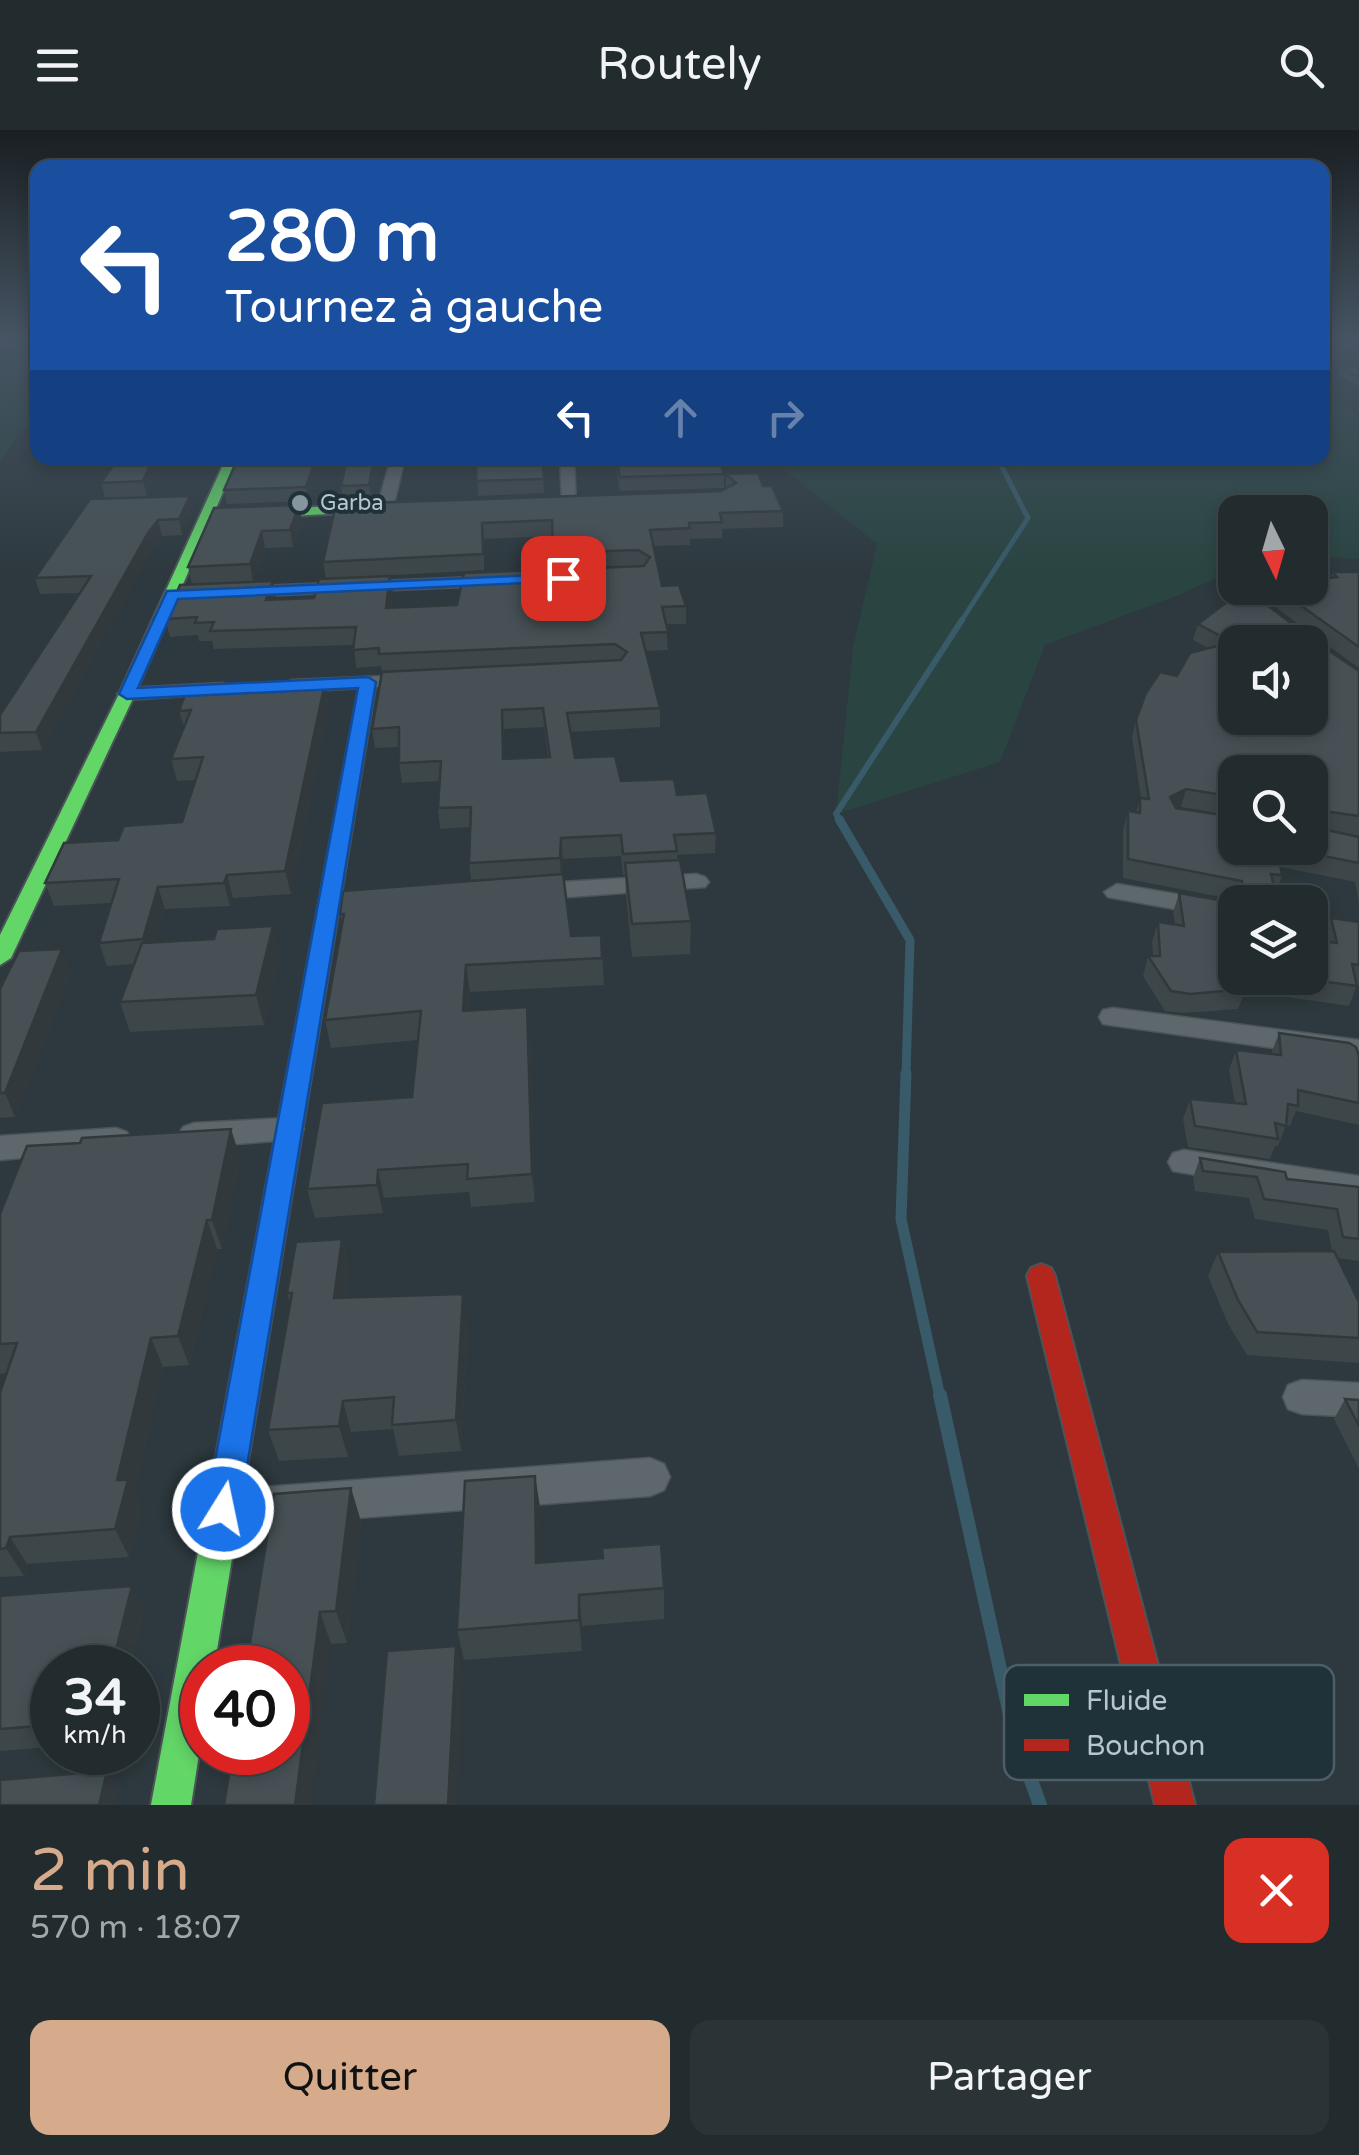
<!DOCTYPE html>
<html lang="fr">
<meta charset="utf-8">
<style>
:root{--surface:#222b2e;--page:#2a3336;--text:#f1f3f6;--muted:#a2a7aa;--line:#3f474a;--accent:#d6ab8b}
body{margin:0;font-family:"Varela Round",sans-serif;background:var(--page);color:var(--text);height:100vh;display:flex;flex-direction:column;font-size:38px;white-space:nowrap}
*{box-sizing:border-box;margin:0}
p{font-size:32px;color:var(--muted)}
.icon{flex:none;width:55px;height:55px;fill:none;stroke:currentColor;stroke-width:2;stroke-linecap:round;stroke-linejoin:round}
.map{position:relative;height:1675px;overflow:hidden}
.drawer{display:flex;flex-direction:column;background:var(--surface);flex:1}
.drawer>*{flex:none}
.banner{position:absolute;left:30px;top:30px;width:1300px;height:305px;border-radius:20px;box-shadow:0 5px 15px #0003,0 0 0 2px var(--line);background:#1a4fa0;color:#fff;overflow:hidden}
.needle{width:65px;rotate:175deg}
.buttons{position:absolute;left:1218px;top:365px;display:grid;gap:20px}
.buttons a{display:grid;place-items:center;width:110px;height:110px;border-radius:20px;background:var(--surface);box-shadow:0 5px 15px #0003,0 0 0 2px var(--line);font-size:50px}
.speed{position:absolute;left:30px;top:1515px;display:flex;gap:20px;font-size:50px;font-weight:700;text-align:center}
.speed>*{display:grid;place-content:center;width:130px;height:130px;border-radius:50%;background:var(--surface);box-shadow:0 5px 15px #0003,0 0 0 2px var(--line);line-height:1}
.speed small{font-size:25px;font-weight:400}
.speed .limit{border:15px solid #d22;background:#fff;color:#111}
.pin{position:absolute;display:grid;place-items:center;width:85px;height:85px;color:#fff;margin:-42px;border-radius:20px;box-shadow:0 5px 15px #0006}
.me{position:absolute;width:110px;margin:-55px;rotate:10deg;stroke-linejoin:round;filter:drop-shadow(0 0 8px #0008)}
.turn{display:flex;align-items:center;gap:35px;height:210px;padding:0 30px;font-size:45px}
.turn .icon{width:130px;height:130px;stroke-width:2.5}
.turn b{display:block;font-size:70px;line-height:85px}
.lanes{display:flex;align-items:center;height:95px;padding:0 30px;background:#0003;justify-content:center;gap:50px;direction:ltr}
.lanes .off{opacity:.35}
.round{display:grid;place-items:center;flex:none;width:105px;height:105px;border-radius:20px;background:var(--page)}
.head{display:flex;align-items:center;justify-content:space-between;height:170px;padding:0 30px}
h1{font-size:60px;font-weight:600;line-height:75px;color:var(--accent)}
.button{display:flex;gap:20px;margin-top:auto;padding:20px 30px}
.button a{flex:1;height:115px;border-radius:20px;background:var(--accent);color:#111;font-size:40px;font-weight:600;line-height:115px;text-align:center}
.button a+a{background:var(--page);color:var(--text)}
header{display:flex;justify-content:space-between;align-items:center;height:130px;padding:0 30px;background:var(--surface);font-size:45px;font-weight:600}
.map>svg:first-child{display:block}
.green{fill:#294441}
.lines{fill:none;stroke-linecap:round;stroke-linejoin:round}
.stream-far5{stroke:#385a69;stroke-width:4}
.stream-far4{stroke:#385a69;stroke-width:5}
.stream-far3{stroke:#385a69;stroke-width:6}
.stream-far2{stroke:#385a69;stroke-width:9}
.stream-far1{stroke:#385a69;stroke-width:11}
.stream{stroke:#385a69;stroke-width:14}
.street-casing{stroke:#4c5458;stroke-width:3}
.fast-casing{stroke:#4c5458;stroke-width:4}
.jam-casing{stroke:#4c5458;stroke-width:4}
.street{fill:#5e676c;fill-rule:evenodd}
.fast{fill:#63d668;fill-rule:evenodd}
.jam{fill:#b3261e;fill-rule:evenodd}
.wall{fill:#3d4649;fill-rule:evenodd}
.shaded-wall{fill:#32393c}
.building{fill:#475155;stroke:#32393c;stroke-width:2.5;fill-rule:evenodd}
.route{fill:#1a73e8;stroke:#114b97;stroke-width:2.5}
.poi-dot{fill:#87959c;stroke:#1f323a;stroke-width:4}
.labels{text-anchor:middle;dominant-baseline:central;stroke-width:8;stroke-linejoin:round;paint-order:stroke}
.far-poi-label{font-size:22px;fill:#b8c6ce;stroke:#1f323a;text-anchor:start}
.key{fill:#1f323a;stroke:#4d5e66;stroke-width:2.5}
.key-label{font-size:28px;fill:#b8c6ce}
</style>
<header><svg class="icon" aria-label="menu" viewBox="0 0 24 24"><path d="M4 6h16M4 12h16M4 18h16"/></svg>Routely<svg class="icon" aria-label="search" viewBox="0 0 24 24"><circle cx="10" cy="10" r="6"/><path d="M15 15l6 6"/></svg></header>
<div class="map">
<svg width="1359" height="1675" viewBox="0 0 1359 1675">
<rect width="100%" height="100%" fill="#2d393e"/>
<g class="green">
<polygon points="0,211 37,211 38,293 19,302 0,332"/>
<polygon points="1323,257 1359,287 1359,429 1310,426 1310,382 1235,382 1235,439 1179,465 1045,515 1000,632 836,684 853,517 877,414 770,328 1322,328"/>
</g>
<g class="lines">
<polyline class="stream-far5" points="997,328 1001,336"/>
<polyline class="stream-far4" points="960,493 1028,388 1000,333"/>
<polyline class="stream-far3" points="841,692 836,684 962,490"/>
<polyline class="stream-far2" points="839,689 910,810 906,945"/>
<polyline class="stream-far1" points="906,943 901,1089 940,1267"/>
<polyline class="stream" points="940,1265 1014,1603 1040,1675"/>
<g class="street-casing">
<g id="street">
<polygon points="391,328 405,328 393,378 385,383 377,378"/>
<polygon points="560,328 574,328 576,375 562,372"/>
<polygon points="500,446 509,451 506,455 239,467 230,462 239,457"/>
<polygon points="388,546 395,548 395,556 291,562 281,556 291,550"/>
<polygon points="223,553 233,559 230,563 127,570 117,564 127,558"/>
<polygon points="696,744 705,747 709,752 705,757 528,770 515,762 528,754"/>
<polygon points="1117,754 1235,774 1235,790 1108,767 1104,762"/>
<polygon points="1310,785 1359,793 1359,809 1310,801"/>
<polygon points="1113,878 1359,910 1359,930 1103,894 1099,887 1103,880"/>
<polygon points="288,988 299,991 304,999 299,1007 288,1010 194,1017 183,1013 178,1005 183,997 194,993"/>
<polygon points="116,998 127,1002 132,1010 127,1018 0,1030 0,1006"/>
<polygon points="1184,1020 1359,1046 1359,1072 1173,1041 1168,1032 1173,1023"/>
<polygon points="1302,1250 1359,1253 1359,1287 1302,1284 1288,1279 1283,1267 1288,1255"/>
<polygon points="650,1328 664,1334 670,1347 664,1360 650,1366 223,1398 208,1393 202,1379 208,1365 223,1360"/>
</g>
</g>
<g class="fast-casing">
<g id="fast">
<polygon points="226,328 238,328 135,564 11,828 0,835 0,805 119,564"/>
<polygon points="383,374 388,375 388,381 248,388 241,384 248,380"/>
<polygon points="368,547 376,552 214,1538 202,1538 202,1605 191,1675 151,1675 360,552"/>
</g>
</g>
<g class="jam-casing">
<polygon id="jam" points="1041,1134 1051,1138 1055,1146 1195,1675 1155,1675 1027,1146 1031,1138"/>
</g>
<use href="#street" class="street"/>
<use href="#fast" class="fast"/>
<use href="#jam" class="jam"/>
</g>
<g class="wall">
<polygon points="1340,237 1359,237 1359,256 1338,244"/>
<polygon points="118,328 188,335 158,337 147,366 105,368 101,353"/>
<polygon points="323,328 308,371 227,374 224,360"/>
<polygon points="347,328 388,328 387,330 378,330 371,369 343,370 341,356"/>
<polygon points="407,328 454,328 409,329"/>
<polygon points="456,328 542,328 544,363 478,366 477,335 457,336"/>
<polygon points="614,328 718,328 724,344 724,358 620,361"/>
<path d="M726 344 763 356 783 381V397L722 399V408L690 409V415L653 416 662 456 686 476V494H666L668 520 646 521 660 578V597L570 602 575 628 621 651 677 665 716 703 715 723 677 725 691 791 690 824 632 827 626 766 625 745H623L621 726 563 729 562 744 571 806 601 805 604 855 470 862 469 881 527 877 530 905 535 1072 471 1077 469 1062 384 1068 383 1083 315 1088 307 1059 412 967 418 910 331 918 325 890 342 793 340 784 471 751 469 733 470 697 440 699 438 678 440 651 402 653 399 633V617L375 618 372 599 382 542 381 536 356 538 354 515 214 519 212 511H199L198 505 170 507 165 489 276 468V470L314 468 326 449 323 432 336 374 721 361 726 359ZM552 406 554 440 457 475 391 478 393 463 326 449 484 440V409ZM544 597 548 627 504 629V599Z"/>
<polygon points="190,366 193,381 182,405 162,406 152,418 42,620 0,622 0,585 80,463 40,464 35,448"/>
<polygon points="214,378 302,392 293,417 265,418 253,452 192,454 188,437"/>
<path d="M1332 442H1359V538L1312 504 1313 510 1359 541V774L1355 752 1281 737 1282 745 1276 764 1278 772H1236V770L1123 748V700L1128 681 1136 682 1140 668H1141L1132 607 1136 590 1177 546 1208 518 1193 510 1198 494 1305 499 1274 476 1279 460H1288L1289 458H1310L1331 447ZM1235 642 1310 718H1235L1178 678 1181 677 1235 686Z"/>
<polygon points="329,573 291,764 233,768 230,776 165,779 156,812 280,826 264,895 130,902 120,872 134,834 107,836 99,813 112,773 54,776 45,753 118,710 182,692 196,650 177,651 171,629 184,597 179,581"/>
<polygon points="1179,763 1235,773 1235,848 1310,848 1324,811 1323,808 1331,788 1359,792 1359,856 1357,855 1349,876 1245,861 1238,879 1184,883 1165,881 1143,846 1148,826 1153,826 1152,812 1158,792 1175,795 1173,783"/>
<polygon points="71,841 15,987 0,988 0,859"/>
<polygon points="1279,903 1359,926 1359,995 1296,981 1290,996 1286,995 1278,1016 1275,1016 1270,1029 1188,1017 1183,989 1190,969 1235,973 1229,940 1236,920 1271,924"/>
<polygon points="240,1027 222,1119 217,1119 189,1235 163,1237 134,1362 141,1377 129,1427 27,1434 24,1446 0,1447 0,1263 7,1243 0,1244 0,1084"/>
<polygon points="1200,1028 1287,1049 1359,1057 1359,1131 1337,1128 1359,1172 1359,1233 1247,1225 1228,1194 1208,1146 1218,1122 1332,1121 1328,1100 1255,1089 1249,1068 1195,1061 1193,1048"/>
<polygon points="342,1109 349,1140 346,1168 468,1196 461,1321 399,1326 393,1299 351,1302 348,1327 279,1331 268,1300 290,1174 287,1163"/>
<polygon points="1345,1269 1359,1270 1359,1339 1334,1289"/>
<polygon points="535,1346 540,1378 540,1433 664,1458 664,1489 582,1496 582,1521 464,1530 457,1500"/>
<polygon points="351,1358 361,1392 347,1513 331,1514 288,1538"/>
<polygon points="0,1466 144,1478 130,1538 52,1538 52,1617 0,1621"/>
</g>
<g class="shaded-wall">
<polygon points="153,328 192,328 188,335 158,337 147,366 143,351"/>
<polygon points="316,328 323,328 308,371 306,357"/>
<polygon points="374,328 378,328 378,330 371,369 369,355"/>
<polygon points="190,366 193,381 182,405 179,389"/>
<polygon points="299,375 302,392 293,417 290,400"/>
<polygon points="158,390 162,406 152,418 42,620 36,602 148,403"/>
<polygon points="262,401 265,418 253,452 250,434"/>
<polygon points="390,446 393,463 388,496 386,478"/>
<polygon points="273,451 276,468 270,488 266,470"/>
<polygon points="325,553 329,573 291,764 285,741"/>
<polygon points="1186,659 1181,677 1165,686 1170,667"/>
<polygon points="561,708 563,729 561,748 560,728"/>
<polygon points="227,745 233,768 230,776 224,753"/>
<polygon points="158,757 165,779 151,832 143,809"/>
<polygon points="273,796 280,826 264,895 256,865"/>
<polygon points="62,819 71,841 15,987 5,963"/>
<polygon points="466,835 470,862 467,908 463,881"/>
<polygon points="527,877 530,905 535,1072 532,1044"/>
<polygon points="231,999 240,1027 222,1119 212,1090"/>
<polygon points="378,1040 384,1068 383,1083 377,1055"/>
<polygon points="207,1090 217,1119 189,1235 178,1206"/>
<polygon points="342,1109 349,1140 342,1200 334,1168"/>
<polygon points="463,1164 468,1196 461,1321 456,1290"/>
<polygon points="151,1208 163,1237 134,1362 141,1377 129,1427 115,1399 117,1350"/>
<polygon points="343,1271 351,1302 348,1327 339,1296"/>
<polygon points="535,1346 540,1378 540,1465 536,1433"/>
<polygon points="351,1358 361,1392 347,1513 336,1481"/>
<polygon points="10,1407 27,1434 24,1446 6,1418"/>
<polygon points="132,1456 144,1478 130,1538 116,1538 115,1524"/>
<polygon points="579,1465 582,1496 582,1521 579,1490"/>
<polygon points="320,1482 331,1514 312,1675 295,1675"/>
<polygon points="456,1516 463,1548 458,1675 448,1675"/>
<polygon points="107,1641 120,1661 117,1675 99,1675"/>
</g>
<g class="building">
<polygon points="1340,237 1359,237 1359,248"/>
<polygon points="118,328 153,328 143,351 101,353"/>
<polygon points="238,328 316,328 306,357 224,360"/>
<polygon points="347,328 374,328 369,355 341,356"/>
<polygon points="477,328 542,328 544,349 476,351"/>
<polygon points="616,328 718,328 724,344 620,347"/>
<path d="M758 343 763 356H772L783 381 720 383 722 392 689 393 690 398 650 400 662 456 679 455 686 476 662 477 668 502 641 503 660 578 567 583 575 628 615 626 621 651 674 649 677 665 707 663 716 703 674 705 677 721 623 724 621 705 561 708 560 728 469 733 471 677 438 678 441 631 399 633V597L372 599 382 542 621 530 627 522 615 514 379 524V518L353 520 356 497 210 501 214 492 195 493 197 487 165 489 180 455 273 451 266 470 314 468 319 449 390 446 386 478 457 475 464 443 644 436 650 427 638 420 553 423 552 390 482 393 483 424 323 432 336 374 721 361 736 353 726 344ZM543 578 550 627 503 629 502 580Z"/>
<polygon points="190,366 179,389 158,390 148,403 36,602 0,603 0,585 91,446 35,448 90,369"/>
<polygon points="299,375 290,400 262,401 250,434 188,437 214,378"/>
<polygon points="1332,442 1359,442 1359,517 1279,460 1310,458 1310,450 1337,447"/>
<path d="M1250 462 1299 499H1311L1313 510 1359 541V686L1317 680 1313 683V697L1359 707V733L1284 718H1310V642H1235V667L1186 659 1170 667 1176 678 1235 687V718H1277L1282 745 1271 744 1278 772H1243L1245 771 1242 751 1128 729V681L1140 683V668L1149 669 1136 590 1146 563 1160 542 1177 546 1190 523 1232 512 1198 494 1239 463ZM1235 512H1310V588H1235Z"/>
<polygon points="325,553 285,741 227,745 224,753 158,757 143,809 99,813 119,749 45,753 64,713 118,710 124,696 182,692 203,627 171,629 191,580 179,581 187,559"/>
<polygon points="680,730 691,791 632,794 625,733"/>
<polygon points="563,744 571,806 601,805 602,828 466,835 463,881 527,877 532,1044 467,1049 468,1034 378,1040 377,1055 307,1059 322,973 412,967 421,881 325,890 344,784 340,784 343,761"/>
<polygon points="1179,763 1235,773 1235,839 1230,838 1235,845 1235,848 1237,848 1245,859 1190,864 1171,861 1148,826 1160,826 1158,792 1184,796"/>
<polygon points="1331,788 1359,792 1359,835 1352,834 1357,856 1298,848 1310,848 1310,809 1337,813"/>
<polygon points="273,796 256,865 120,872 142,813 214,809 217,799"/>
<polygon points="62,819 5,963 0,963 0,859 19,821"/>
<polygon points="1279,903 1349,913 1356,917 1359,926 1359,973 1298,960 1298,976 1288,974 1286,996 1275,993 1278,1009 1195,996 1190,969 1246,974 1236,920 1281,925"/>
<polygon points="231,999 212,1090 207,1090 178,1206 151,1208 117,1350 128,1350 115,1399 10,1407 6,1418 0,1419 0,1263 17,1213 0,1214 0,1084 27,1016 80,1013 82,1008"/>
<polygon points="1200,1028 1285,1042 1287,1049 1359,1057 1359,1109 1343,1107 1337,1079 1264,1069 1257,1047 1203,1041"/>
<polygon points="342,1109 334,1168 463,1164 456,1290 392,1295 394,1267 343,1271 339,1296 268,1300 292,1163 287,1163 296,1112"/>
<polygon points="1334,1121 1359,1172 1359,1208 1257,1202 1238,1170 1218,1122"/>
<polygon points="1345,1269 1359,1270 1359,1296"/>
<polygon points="535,1346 536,1433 603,1428 602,1418 661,1414 664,1458 579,1465 579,1490 457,1500 465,1351"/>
<polygon points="351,1358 336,1481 320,1482 295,1675 224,1675 233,1622 288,1622 288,1538 246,1538 274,1364"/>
<polygon points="132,1456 115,1524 119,1523 116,1538 52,1538 52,1595 0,1599 0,1466"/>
<polygon points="456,1516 448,1675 374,1675 387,1521"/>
<polygon points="107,1641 99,1675 0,1675 0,1650"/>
</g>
<linearGradient id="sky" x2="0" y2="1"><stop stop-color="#191f22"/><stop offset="0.47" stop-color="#465463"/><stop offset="1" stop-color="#465463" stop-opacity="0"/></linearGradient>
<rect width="1359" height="446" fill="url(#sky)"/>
<polygon class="route" points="563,444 568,445 568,451 178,469 138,558 368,547 376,552 240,1379 235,1391 223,1395 211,1391 206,1379 358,558 127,569 119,564 167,461"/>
<circle class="poi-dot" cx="300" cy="373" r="10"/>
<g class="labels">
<g class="far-poi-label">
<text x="320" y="373">Garba</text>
</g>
</g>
<rect x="1004" y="1535" width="330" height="115" rx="15" class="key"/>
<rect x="1024" y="1564" width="45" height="12" fill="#63d668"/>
<rect x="1024" y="1609" width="45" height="12" fill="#b3261e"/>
<g class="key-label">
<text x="1086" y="1580">Fluide</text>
<text x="1086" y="1625">Bouchon</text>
</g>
</svg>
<div class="buttons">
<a><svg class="needle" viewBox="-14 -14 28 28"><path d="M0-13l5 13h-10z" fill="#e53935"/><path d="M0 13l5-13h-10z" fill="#a2a7aa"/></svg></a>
<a><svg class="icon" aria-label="sound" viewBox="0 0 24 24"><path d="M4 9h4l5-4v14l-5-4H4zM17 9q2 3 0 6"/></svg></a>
<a><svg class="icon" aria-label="search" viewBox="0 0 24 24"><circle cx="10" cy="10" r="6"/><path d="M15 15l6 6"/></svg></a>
<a><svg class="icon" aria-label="layers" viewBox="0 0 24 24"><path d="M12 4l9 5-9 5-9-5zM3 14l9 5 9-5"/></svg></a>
</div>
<div class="speed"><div>34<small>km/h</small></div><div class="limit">40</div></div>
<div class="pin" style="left:563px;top:448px;background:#d93025"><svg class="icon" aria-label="arrive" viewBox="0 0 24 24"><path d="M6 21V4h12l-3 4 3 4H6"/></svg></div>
<svg class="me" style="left:223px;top:1379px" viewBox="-20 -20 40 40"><circle r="17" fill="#1a73e8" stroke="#fff" stroke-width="3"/><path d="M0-11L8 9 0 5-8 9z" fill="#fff"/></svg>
<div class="banner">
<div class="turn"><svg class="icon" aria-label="left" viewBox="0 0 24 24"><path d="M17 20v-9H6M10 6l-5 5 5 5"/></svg><div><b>280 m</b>Tournez à gauche</div></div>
<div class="lanes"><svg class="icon" aria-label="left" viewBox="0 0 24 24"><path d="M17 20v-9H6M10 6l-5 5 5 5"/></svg><svg class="icon off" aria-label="ahead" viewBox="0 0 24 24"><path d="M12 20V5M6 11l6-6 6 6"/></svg><svg class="icon off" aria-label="right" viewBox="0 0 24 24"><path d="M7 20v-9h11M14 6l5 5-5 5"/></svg></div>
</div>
</div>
<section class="drawer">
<div class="head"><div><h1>2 min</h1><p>570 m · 18:07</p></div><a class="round" style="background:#d93025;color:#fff"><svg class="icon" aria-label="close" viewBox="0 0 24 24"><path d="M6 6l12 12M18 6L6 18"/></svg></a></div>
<div class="button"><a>Quitter</a><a>Partager</a></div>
</section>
